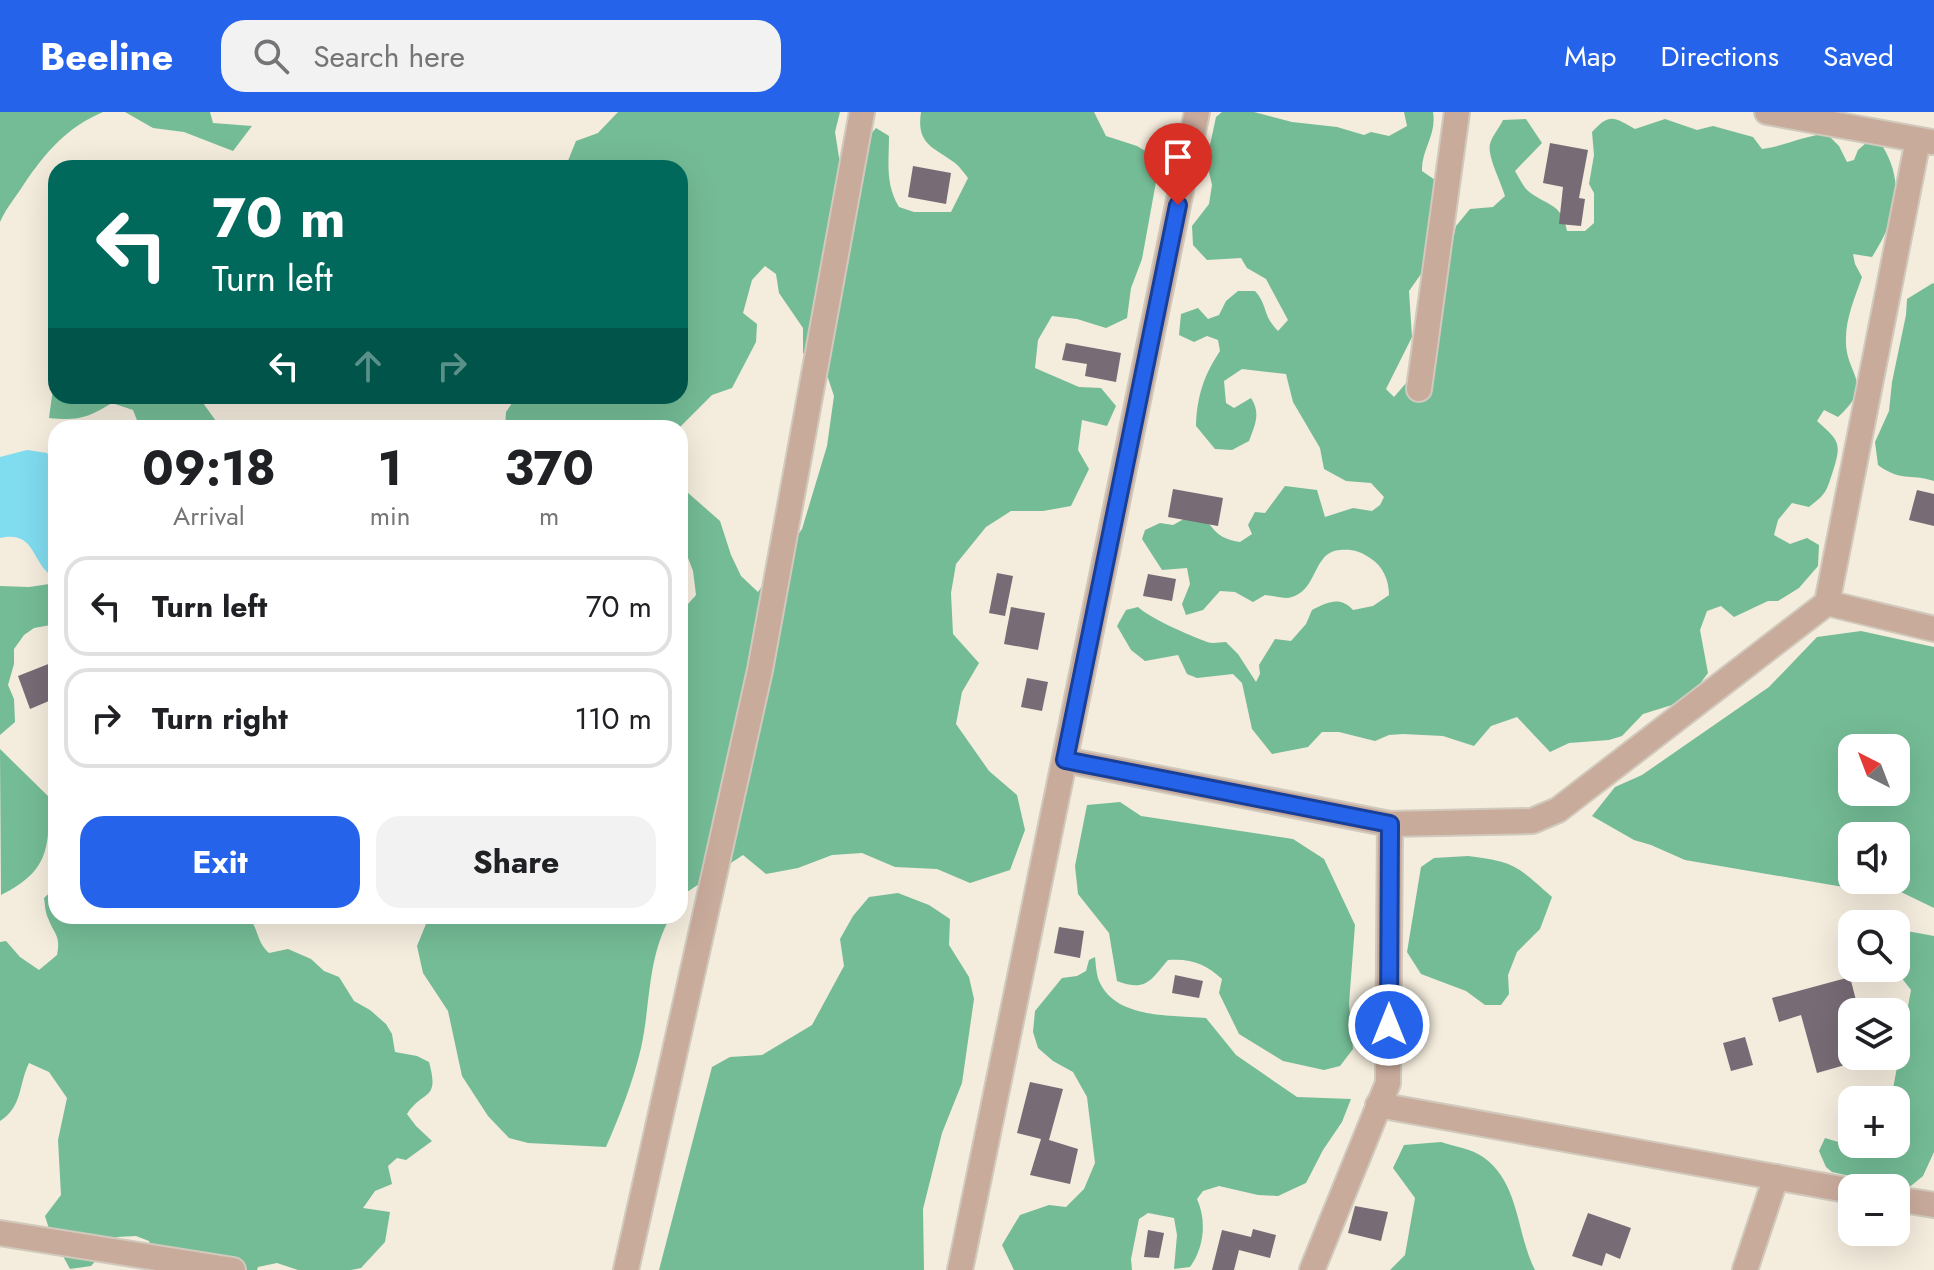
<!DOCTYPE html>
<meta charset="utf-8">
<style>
:root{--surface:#fff;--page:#f2f2f2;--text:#202124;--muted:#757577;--line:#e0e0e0;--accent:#2563eb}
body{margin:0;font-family:Jost,sans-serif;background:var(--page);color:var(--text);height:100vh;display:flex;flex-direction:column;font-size:30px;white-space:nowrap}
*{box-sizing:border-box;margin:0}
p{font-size:26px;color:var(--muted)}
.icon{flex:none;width:44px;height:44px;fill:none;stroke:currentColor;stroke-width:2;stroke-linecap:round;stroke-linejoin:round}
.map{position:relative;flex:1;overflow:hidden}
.sheet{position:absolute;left:48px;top:308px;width:640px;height:504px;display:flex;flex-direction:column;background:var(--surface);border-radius:24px;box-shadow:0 8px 32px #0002}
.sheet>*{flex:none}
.guide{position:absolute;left:48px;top:48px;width:640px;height:244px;border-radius:24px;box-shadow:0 8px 32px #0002;background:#00695c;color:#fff;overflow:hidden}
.needle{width:52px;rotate:318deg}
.fabs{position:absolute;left:1838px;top:622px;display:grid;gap:16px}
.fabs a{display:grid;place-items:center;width:72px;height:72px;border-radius:16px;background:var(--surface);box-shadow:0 8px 32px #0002;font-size:40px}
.pin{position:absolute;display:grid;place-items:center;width:68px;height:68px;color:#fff;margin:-82px -34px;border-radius:50% 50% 50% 0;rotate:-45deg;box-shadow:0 0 8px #0007}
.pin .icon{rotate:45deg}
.me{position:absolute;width:88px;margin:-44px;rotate:0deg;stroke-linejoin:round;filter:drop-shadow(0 0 6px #0008)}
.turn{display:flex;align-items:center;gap:28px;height:168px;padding:0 32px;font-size:36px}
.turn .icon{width:104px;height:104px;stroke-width:2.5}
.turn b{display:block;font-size:56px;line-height:68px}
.lanes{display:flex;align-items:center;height:76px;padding:0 32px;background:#0003;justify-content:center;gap:40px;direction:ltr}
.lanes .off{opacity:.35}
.eta{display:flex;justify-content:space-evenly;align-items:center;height:136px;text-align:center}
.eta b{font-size:48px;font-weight:700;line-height:56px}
.primary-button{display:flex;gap:16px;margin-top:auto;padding:16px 32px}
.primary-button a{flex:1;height:92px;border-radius:24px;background:var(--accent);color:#fff;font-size:32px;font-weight:700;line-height:92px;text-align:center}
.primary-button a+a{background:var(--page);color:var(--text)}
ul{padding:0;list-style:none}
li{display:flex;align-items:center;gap:24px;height:100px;margin:0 16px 12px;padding:0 16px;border:4px solid var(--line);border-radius:24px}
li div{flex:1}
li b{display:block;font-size:30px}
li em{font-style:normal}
header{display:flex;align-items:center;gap:48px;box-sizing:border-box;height:112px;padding:0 40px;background:var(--accent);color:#fff}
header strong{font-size:38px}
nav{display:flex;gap:44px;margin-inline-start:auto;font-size:28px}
.search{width:560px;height:72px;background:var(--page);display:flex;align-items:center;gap:20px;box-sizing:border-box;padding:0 28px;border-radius:24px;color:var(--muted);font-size:30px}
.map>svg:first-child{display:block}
.forest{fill:#74bc96;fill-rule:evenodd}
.water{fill:#80dcef}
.building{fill:#776b76}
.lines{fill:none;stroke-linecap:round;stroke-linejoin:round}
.minor-casing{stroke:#d0c9bc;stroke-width:28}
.minor{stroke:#c9ab9c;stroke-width:24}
.route-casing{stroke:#184099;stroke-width:20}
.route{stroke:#2563eb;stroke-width:14}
</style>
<header>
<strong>Beeline</strong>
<div class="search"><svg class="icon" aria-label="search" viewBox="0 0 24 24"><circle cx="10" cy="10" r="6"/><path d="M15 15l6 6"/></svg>Search here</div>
<nav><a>Map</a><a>Directions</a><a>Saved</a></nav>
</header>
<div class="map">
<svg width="1934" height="1158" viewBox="0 0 1934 1158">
<rect width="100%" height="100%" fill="#f4ecdd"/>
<g class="forest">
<path d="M0 0H103C67 15 45 41 24 72 16 85 6 96 0 110Z"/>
<polygon points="125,0 210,0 213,11 252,14 233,39 184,20 153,16"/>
<path d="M618 0H840L835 20 841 58 876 16 889 24C889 50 885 72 899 95L914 100H951L968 66C964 61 960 55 955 51 934 35 916 33 921 0H1094L1106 24 1137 34 1160 48 1142 147 1131 176 1127 206 1106 216 1077 207 1052 204 1038 228 1035 256 1079 275 1101 276 1116 294 1107 314 1082 308 1078 338 1089 357 1071 394 1043 399H1011L986 415 956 452 951 481 953 522 979 551 962 580 956 612 989 659 1017 683 1025 718 1010 758 970 771 937 757 895 755 862 741 832 743 798 756 766 762 743 743 684 782 680 788V501L696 483 693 459 680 425V384L687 380 720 409 731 443 741 464 758 480 802 417 827 334 834 284 828 266 803 241V216L779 181 776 162 765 154 752 168 743 201 757 212 756 230 732 276 712 283 679 316H505L506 300 517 284H680V56H565L576 29 598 21Z"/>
<path d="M1222 0H1254L1292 10 1337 15 1364 23 1371 20 1389 24 1407 14 1404 0H1433C1437 23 1421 38 1422 59L1435 68 1438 97 1436 148 1421 162 1409 179 1412 225 1386 277 1394 285 1407 270 1447 155 1456 114 1470 97 1493 95 1505 84C1501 70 1487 44 1490 32 1492 24 1500 15 1503 8L1526 7 1542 31 1515 59C1518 64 1522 72 1526 77 1544 94 1562 89 1567 119H1585L1594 111V81L1589 72 1594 43 1592 20C1610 1 1613 5 1635 17L1665 7 1697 18 1713 14 1753 25 1762 37C1785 34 1805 23 1827 22L1839 34 1847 50 1854 48 1858 38 1866 31 1883 35C1906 73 1895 109 1872 145L1853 142 1855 152 1862 165C1855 185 1846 206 1846 226 1844 263 1877 270 1838 305L1824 298 1817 309C1839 329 1842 330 1833 359 1826 380 1827 381 1809 395L1792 391 1778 408 1774 423 1790 432 1807 426 1819 433 1818 454 1799 476 1778 489H1768L1734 505 1721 494 1707 499 1700 518 1708 561 1696 577 1672 593 1643 602 1622 624 1609 628 1569 631 1550 640 1517 605 1491 614 1474 634 1443 624 1403 622 1389 623 1375 629 1339 620H1322L1308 635 1272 642 1252 617 1242 571 1233 562 1197 566 1187 562 1178 543 1145 549 1131 538 1117 514 1126 498 1138 495C1151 507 1189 523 1207 530 1213 532 1220 530 1226 530L1238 542 1256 570 1260 562 1259 553 1275 527 1291 529 1306 512 1312 498C1328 490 1340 484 1353 498L1373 494 1389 483C1389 468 1383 454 1370 446 1360 439 1352 437 1340 438 1316 439 1317 470 1300 481 1288 490 1278 484 1265 483L1253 490 1235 480 1220 479 1203 498 1186 503 1182 492 1190 472 1187 456 1162 458 1142 427 1145 418 1160 411 1173 413 1193 402C1218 411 1208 425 1240 430L1252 422 1248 413 1255 400 1265 401 1285 374 1317 378 1325 405 1353 396 1372 399 1380 393 1384 385 1371 371 1346 369 1324 357 1320 336 1293 290 1286 262 1242 257 1224 269 1226 291 1234 296 1251 286C1261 301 1255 313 1249 329L1232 338 1215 337 1196 314C1197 284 1204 263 1220 239L1218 228 1207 224 1194 230 1179 223 1181 202 1198 196 1208 207 1219 203 1226 189 1238 179H1255C1268 193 1262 203 1278 219L1288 208 1266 167 1247 156 1241 146 1207 148 1193 133 1192 114 1209 92 1212 73 1209 60 1210 33 1216 5Z"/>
<path d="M1933 171 1934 172V369C1909 361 1901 370 1878 353L1875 330 1889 299 1892 270 1906 203 1907 187Z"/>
<path d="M56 202V284H187L203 291 221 316H140L133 298 112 291C87 306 78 309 49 306L56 254 50 217Z"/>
<polygon points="56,471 56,512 34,516 24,523 14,537 14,552 8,573 14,587 15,610 0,623 0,474 29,475"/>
<path d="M1861 519 1934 535V796L1899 779 1855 777 1685 748 1651 733 1634 728 1592 704 1615 675 1642 663 1769 575 1817 525ZM1852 636H1896V680H1852ZM1852 724H1896V768H1852Z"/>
<path d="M0 637 49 685C49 735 50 759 1 783Z"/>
<path d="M1120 690 1141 704 1293 727 1324 747 1355 813 1349 892 1353 937 1340 954 1324 958 1283 949 1239 922 1219 881 1222 867C1206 852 1191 846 1168 848 1150 869 1146 880 1117 869L1109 821 1078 782 1075 754 1087 693Z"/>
<path d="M1468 744C1516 750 1517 754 1552 785L1540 817 1517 840 1508 863 1509 882 1501 893H1485L1466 879 1421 862 1407 840 1421 755 1434 746Z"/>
<path d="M56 775V804H248C259 817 256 829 269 841L288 837 311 847 324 859 339 865 354 889 370 898 386 912 392 922 395 940 417 944 429 950C440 990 423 977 407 1002L416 1014 432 1029 406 1048 397 1046 388 1054 392 1072 375 1079 363 1096 390 1100 385 1130 361 1156 351 1158H298L277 1151 258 1155 257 1158H156L149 1129 136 1124 117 1125 91 1154 70 1157 50 1120 45 1104 61 1083 58 1028 67 986 49 960 29 951C18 974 23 994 0 1009V830L6 829 20 845 39 858 57 843C61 822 54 823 48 806 45 800 45 792 44 786Z"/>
<polygon points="898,781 929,793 950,807 949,833 969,865 974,887 962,971 942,1021 923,1097 924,1158 659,1158 712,955 730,945 762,943 812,913 844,854 840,827 853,804 869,785"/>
<path d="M424 804H671C647 845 651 891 641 936 633 970 620 1003 606 1035L528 1031 509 1026 488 1004 462 964 448 899 423 861 417 834 426 812Z"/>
<polygon points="1896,817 1934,824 1934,1040 1923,1064 1907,1077 1832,1060 1826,1055 1819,1039 1825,1026 1845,1032 1896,1032 1896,988 1891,988 1911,878 1894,856 1896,856"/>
<path d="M1095 845C1096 853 1096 863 1100 871 1117 907 1172 903 1206 906L1236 943 1297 985 1351 987 1342 1010 1323 1038 1306 1071 1278 1084 1258 1083 1219 1074 1203 1079 1197 1087C1207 1109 1204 1136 1190 1155L1174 1157 1177 1123 1174 1106 1148 1101 1139 1107 1131 1147 1132 1158H1014L1002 1133 1020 1103 1049 1093 1066 1095 1084 1077 1095 1051 1087 985 1073 960 1053 949 1038 936 1033 920 1035 899 1062 866 1077 864 1086 859 1089 848Z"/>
<path d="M1441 1030C1453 1034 1472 1037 1483 1045 1520 1071 1516 1121 1535 1158H1390L1405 1143 1415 1086 1393 1056 1404 1033Z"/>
</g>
<path class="water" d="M27 338 47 341 53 350 56 363V463H50C30 445 34 419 0 426V345Z"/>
<g class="building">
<polygon points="1550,31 1588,38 1579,86 1585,87 1581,114 1559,112 1563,75 1543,71"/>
<polygon points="913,54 951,61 946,92 908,85"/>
<polygon points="1066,231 1121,241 1116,270 1085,264 1087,252 1062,248"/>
<polygon points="1173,377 1223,386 1218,414 1168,405"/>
<polygon points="1917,378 1934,382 1934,414 1909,408"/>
<polygon points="997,461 1013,464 1005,504 989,501"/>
<polygon points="1148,462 1176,467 1172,489 1143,484"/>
<polygon points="1011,495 1045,501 1038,538 1004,532"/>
<polygon points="56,549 56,586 30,597 18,564"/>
<polygon points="1027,566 1048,570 1042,599 1021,595"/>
<polygon points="1059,815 1084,819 1080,846 1054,841"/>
<polygon points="1175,863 1203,869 1199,886 1172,881"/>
<polygon points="1850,865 1859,900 1852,900 1852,951 1817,961 1801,903 1779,910 1772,886"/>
<polygon points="1745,925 1753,953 1731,959 1723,931"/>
<polygon points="1030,970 1063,977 1049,1028 1078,1037 1070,1072 1030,1063 1041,1027 1017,1021"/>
<polygon points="1355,1094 1388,1100 1381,1129 1348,1121"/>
<polygon points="1588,1101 1631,1116 1620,1147 1606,1141 1602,1154 1572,1144"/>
<polygon points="1253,1117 1276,1123 1270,1146 1239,1138 1234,1158 1212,1158 1222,1118 1251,1125"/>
<polygon points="1148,1118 1164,1121 1159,1146 1144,1145"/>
</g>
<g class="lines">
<g class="minor-casing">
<g id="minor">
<polyline points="1767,0 1932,30"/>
<polyline points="1419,277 1457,0"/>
<polyline points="1827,491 1934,517"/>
<polyline points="1065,648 1390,712 1532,709 1558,698 1827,491 1918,28"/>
<polyline points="1378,993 1852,1079"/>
<polyline points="1896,1087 1934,1093"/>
<polyline points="0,1121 233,1158"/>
<polyline points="626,1158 760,558 862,0"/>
<polyline points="960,1158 1197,0"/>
<polyline points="1312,1158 1388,971 1390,712"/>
<polyline points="1745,1158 1776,1065"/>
</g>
</g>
<use href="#minor" class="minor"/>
</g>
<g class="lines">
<g class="route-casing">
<polyline id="route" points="1178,93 1065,648 1390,712 1389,913"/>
</g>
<use href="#route" class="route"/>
</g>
</svg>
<div class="fabs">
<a><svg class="needle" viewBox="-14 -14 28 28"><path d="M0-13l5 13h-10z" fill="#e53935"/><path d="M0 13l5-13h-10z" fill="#757577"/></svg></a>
<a><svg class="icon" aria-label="sound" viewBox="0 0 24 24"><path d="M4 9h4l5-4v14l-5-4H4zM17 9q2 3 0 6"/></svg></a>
<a><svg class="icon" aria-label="search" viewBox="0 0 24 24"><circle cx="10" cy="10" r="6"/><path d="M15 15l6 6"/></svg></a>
<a><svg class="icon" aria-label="layers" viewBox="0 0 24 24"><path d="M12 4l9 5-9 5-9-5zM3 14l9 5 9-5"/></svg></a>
<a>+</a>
<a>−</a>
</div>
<div class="pin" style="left:1178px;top:93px;background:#d93025"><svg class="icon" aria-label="arrive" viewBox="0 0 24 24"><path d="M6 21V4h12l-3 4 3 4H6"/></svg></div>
<svg class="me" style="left:1389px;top:913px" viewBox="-20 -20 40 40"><circle r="17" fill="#2563eb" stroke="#fff" stroke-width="3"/><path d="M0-11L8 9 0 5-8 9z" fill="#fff"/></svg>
<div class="guide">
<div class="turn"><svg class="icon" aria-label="left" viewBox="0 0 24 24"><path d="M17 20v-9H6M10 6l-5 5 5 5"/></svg><div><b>70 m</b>Turn left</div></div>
<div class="lanes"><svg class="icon" aria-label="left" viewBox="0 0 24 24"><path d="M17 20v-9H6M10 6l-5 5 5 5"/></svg><svg class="icon off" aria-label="ahead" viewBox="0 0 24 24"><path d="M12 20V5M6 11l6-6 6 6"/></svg><svg class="icon off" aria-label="right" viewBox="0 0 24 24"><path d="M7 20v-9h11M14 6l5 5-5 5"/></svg></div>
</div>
<section class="sheet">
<div class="eta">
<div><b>09:18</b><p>Arrival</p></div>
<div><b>1</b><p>min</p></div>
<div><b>370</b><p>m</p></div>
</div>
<ul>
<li><svg class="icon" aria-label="left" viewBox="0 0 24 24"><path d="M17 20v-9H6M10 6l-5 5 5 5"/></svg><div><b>Turn left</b></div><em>70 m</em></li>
<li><svg class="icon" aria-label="right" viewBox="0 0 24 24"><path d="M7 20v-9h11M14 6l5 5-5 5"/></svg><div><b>Turn right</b></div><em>110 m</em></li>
</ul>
<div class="primary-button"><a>Exit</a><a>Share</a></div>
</section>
</div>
